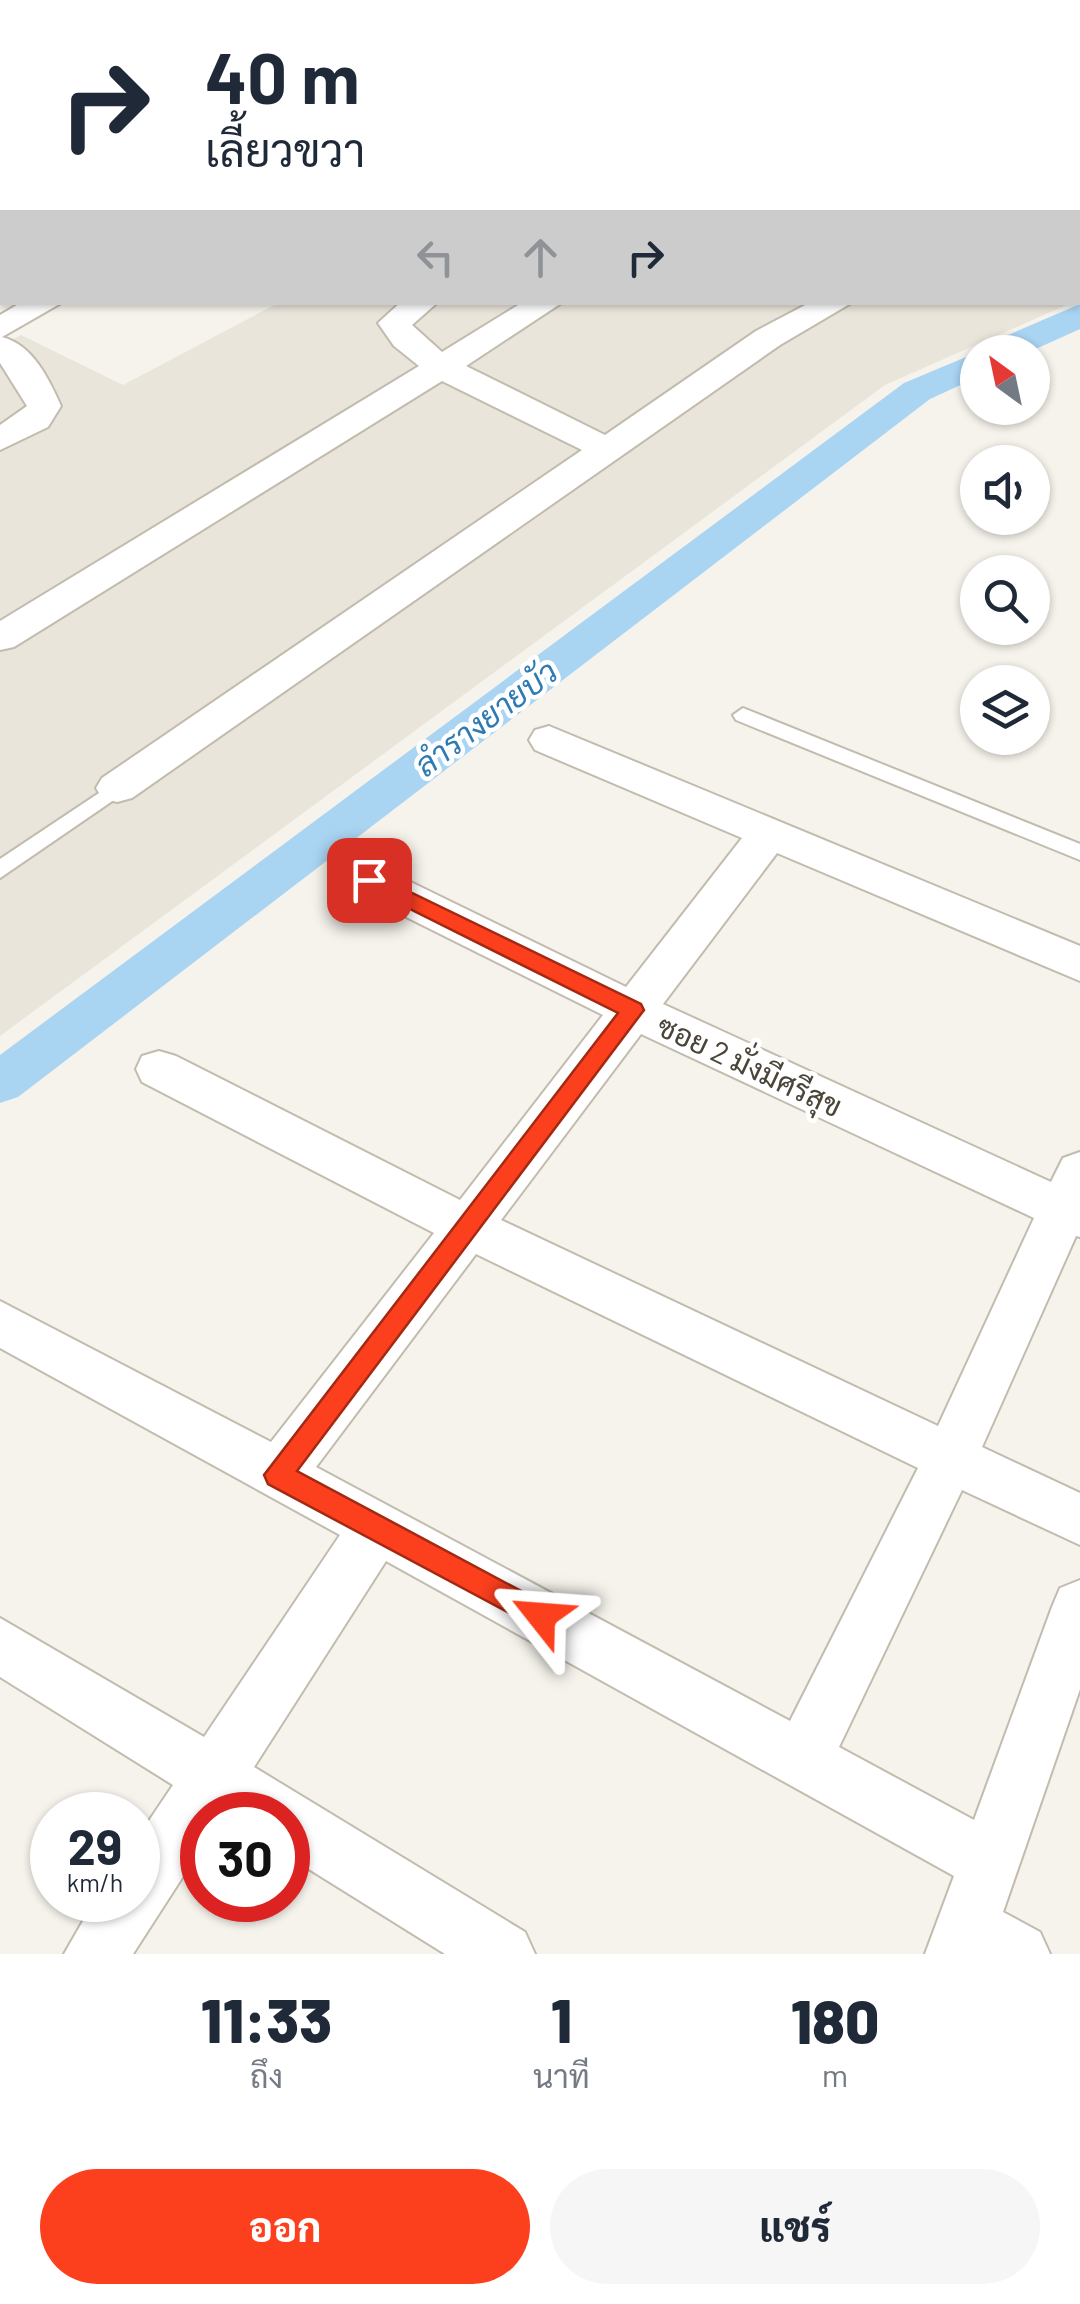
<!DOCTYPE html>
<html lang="th">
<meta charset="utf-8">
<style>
:root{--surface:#fff;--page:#f6f6f7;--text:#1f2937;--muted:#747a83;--accent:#fc3f1d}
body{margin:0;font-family:Barlow,Sarabun,sans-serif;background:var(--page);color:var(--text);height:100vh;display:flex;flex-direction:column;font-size:38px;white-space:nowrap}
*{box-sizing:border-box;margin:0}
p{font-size:32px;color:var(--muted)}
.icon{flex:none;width:55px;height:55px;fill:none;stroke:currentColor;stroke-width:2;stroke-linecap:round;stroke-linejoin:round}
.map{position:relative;height:1954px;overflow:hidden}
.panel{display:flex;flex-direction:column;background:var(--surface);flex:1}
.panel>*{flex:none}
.hud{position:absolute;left:0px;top:0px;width:1080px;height:305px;box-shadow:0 2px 8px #0004;background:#fff;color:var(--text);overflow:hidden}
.needle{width:65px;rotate:327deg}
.tools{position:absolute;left:960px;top:335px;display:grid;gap:20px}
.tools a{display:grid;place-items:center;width:90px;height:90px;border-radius:50%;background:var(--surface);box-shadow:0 2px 8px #0004;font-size:50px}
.speed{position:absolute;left:30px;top:1792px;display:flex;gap:20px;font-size:50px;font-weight:700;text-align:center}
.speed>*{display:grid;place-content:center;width:130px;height:130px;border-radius:50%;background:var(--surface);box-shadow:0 2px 8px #0004;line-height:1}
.speed small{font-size:25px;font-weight:400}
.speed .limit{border:15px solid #d22;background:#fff;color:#111}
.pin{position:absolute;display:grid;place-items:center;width:85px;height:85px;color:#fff;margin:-42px;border-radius:20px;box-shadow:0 5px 15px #0006}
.me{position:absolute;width:110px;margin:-55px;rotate:298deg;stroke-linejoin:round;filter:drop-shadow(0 0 8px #0008)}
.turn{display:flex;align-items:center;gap:35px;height:210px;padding:0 40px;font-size:45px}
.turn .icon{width:130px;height:130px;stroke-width:2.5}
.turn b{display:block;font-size:70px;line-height:85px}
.lanes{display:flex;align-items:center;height:95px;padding:0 40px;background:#0003;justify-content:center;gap:50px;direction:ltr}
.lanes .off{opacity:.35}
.eta{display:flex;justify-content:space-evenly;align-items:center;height:170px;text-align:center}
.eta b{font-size:60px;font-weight:800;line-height:70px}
.cta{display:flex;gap:20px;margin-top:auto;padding:20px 40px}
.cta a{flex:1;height:115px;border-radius:60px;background:var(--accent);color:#fff;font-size:40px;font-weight:800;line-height:115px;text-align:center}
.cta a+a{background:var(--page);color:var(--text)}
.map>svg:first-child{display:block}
.residential{fill:#eae5da}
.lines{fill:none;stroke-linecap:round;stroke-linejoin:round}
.canal{fill:#a9d4f2;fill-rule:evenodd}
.lane-casing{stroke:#c2bbae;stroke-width:4}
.street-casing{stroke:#c2bbae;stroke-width:4}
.lane{fill:#fff;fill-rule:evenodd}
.street{fill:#fff;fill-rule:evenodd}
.route{fill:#fc3f1d;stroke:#a42913;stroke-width:2.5}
.labels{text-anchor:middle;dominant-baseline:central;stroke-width:9;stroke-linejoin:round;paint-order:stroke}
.street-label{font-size:30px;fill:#4b4439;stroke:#fff}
.water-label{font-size:32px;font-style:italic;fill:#2e7ab2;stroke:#fff}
</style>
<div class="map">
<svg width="1080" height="1954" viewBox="0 0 1080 1954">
<rect width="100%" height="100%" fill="#f6f3ec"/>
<g class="residential">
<polygon points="869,0 1072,0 1080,3 1080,298 1078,2 864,2"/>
<polygon points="278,303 1071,303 885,385 0,1036 0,346 21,335 123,385"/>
</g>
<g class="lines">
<g class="canal">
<polygon points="1080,304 1080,329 1029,352 981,352 987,344"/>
<polygon points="978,352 978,377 930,399 18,1097 0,1103 0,1055 904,383"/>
</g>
<g class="lane-casing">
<g id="lane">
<polygon points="743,708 1080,844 1080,860 736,720 733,715"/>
<polygon points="117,781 124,783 127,788 124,793 0,878 0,859"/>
</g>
</g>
<g class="street-casing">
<g id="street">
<polygon points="686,0 718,0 719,2 687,2"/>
<polygon points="1037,0 1069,0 1070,2 1038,2"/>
<rect x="1078" y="183" width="2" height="20"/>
<path d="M22 302H63L2 337C33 345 49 379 61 406L48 427 0 450V425L27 406 0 363V315Z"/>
<polygon points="401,302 438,302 412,325 442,352 523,302 563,302 466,366 605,435 756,331 811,302 853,302 780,345 132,798 117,802 102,798 96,788 102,778 582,450 442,381 14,647 0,650 0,621 419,366 394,346 378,323"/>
<path d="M549 726 1080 946V981L777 853 663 1004 1051 1182 1063 1158 1080 1152V1237L1076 1236 982 1447 1080 1493V1545L962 1490 839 1747 974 1820 1052 1607 1060 1588 1080 1580V1689L1003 1912 1040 1932 1050 1954H925L954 1876 386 1561 254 1767 525 1932 535 1954H445L288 1856V1815H202V1847L133 1954H64L95 1900H138V1837L173 1785 0 1677V1618L204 1737 340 1535 0 1348V1301L271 1442 434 1233 142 1082 136 1069 142 1056 159 1051 176 1056 460 1200 603 1015 354 891 347 880 354 869 369 865 384 869 626 987 742 838 535 750 529 740 535 730ZM641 1034 1034 1218 938 1426 501 1220ZM476 1254 918 1468 790 1721 316 1467Z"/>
</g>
</g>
<use href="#lane" class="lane"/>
<use href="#street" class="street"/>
</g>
<polygon class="route" points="369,872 641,1004 644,1010 297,1471 551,1607 555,1616 551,1626 541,1630 268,1484 264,1475 618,1013 362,885 362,874"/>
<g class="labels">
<g class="street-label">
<text transform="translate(750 1065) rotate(25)">ซอย 2 มั่งมีศรีสุข</text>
</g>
<g class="water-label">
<text transform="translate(485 717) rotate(-37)">ลำรางยายบัว</text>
</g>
</g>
</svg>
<div class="tools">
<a><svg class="needle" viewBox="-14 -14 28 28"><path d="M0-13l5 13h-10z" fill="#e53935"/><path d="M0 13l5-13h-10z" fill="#747a83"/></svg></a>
<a><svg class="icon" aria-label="sound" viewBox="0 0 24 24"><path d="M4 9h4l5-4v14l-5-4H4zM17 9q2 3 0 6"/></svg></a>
<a><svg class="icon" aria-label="search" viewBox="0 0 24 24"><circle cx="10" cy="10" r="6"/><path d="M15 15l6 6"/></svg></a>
<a><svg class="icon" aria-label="layers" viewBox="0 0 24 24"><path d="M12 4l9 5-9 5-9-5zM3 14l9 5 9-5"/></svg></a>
</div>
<div class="speed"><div>29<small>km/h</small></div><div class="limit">30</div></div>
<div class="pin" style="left:369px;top:880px;background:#d93025"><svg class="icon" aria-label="arrive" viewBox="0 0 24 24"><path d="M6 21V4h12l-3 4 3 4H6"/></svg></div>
<svg class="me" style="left:541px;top:1616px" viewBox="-20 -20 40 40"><path d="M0-17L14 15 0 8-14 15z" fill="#fc3f1d" stroke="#fff" stroke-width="4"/></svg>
<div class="hud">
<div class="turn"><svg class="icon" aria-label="right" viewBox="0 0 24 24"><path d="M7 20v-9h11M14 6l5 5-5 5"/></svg><div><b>40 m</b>เลี้ยวขวา</div></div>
<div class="lanes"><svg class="icon off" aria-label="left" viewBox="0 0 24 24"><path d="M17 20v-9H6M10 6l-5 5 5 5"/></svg><svg class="icon off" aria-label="ahead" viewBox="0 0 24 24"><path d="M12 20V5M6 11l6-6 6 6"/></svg><svg class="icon" aria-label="right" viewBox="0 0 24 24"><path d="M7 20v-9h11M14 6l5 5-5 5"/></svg></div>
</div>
</div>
<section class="panel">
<div class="eta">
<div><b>11:33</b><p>ถึง</p></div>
<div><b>1</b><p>นาที</p></div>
<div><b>180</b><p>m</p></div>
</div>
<div class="cta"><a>ออก</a><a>แชร์</a></div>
</section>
